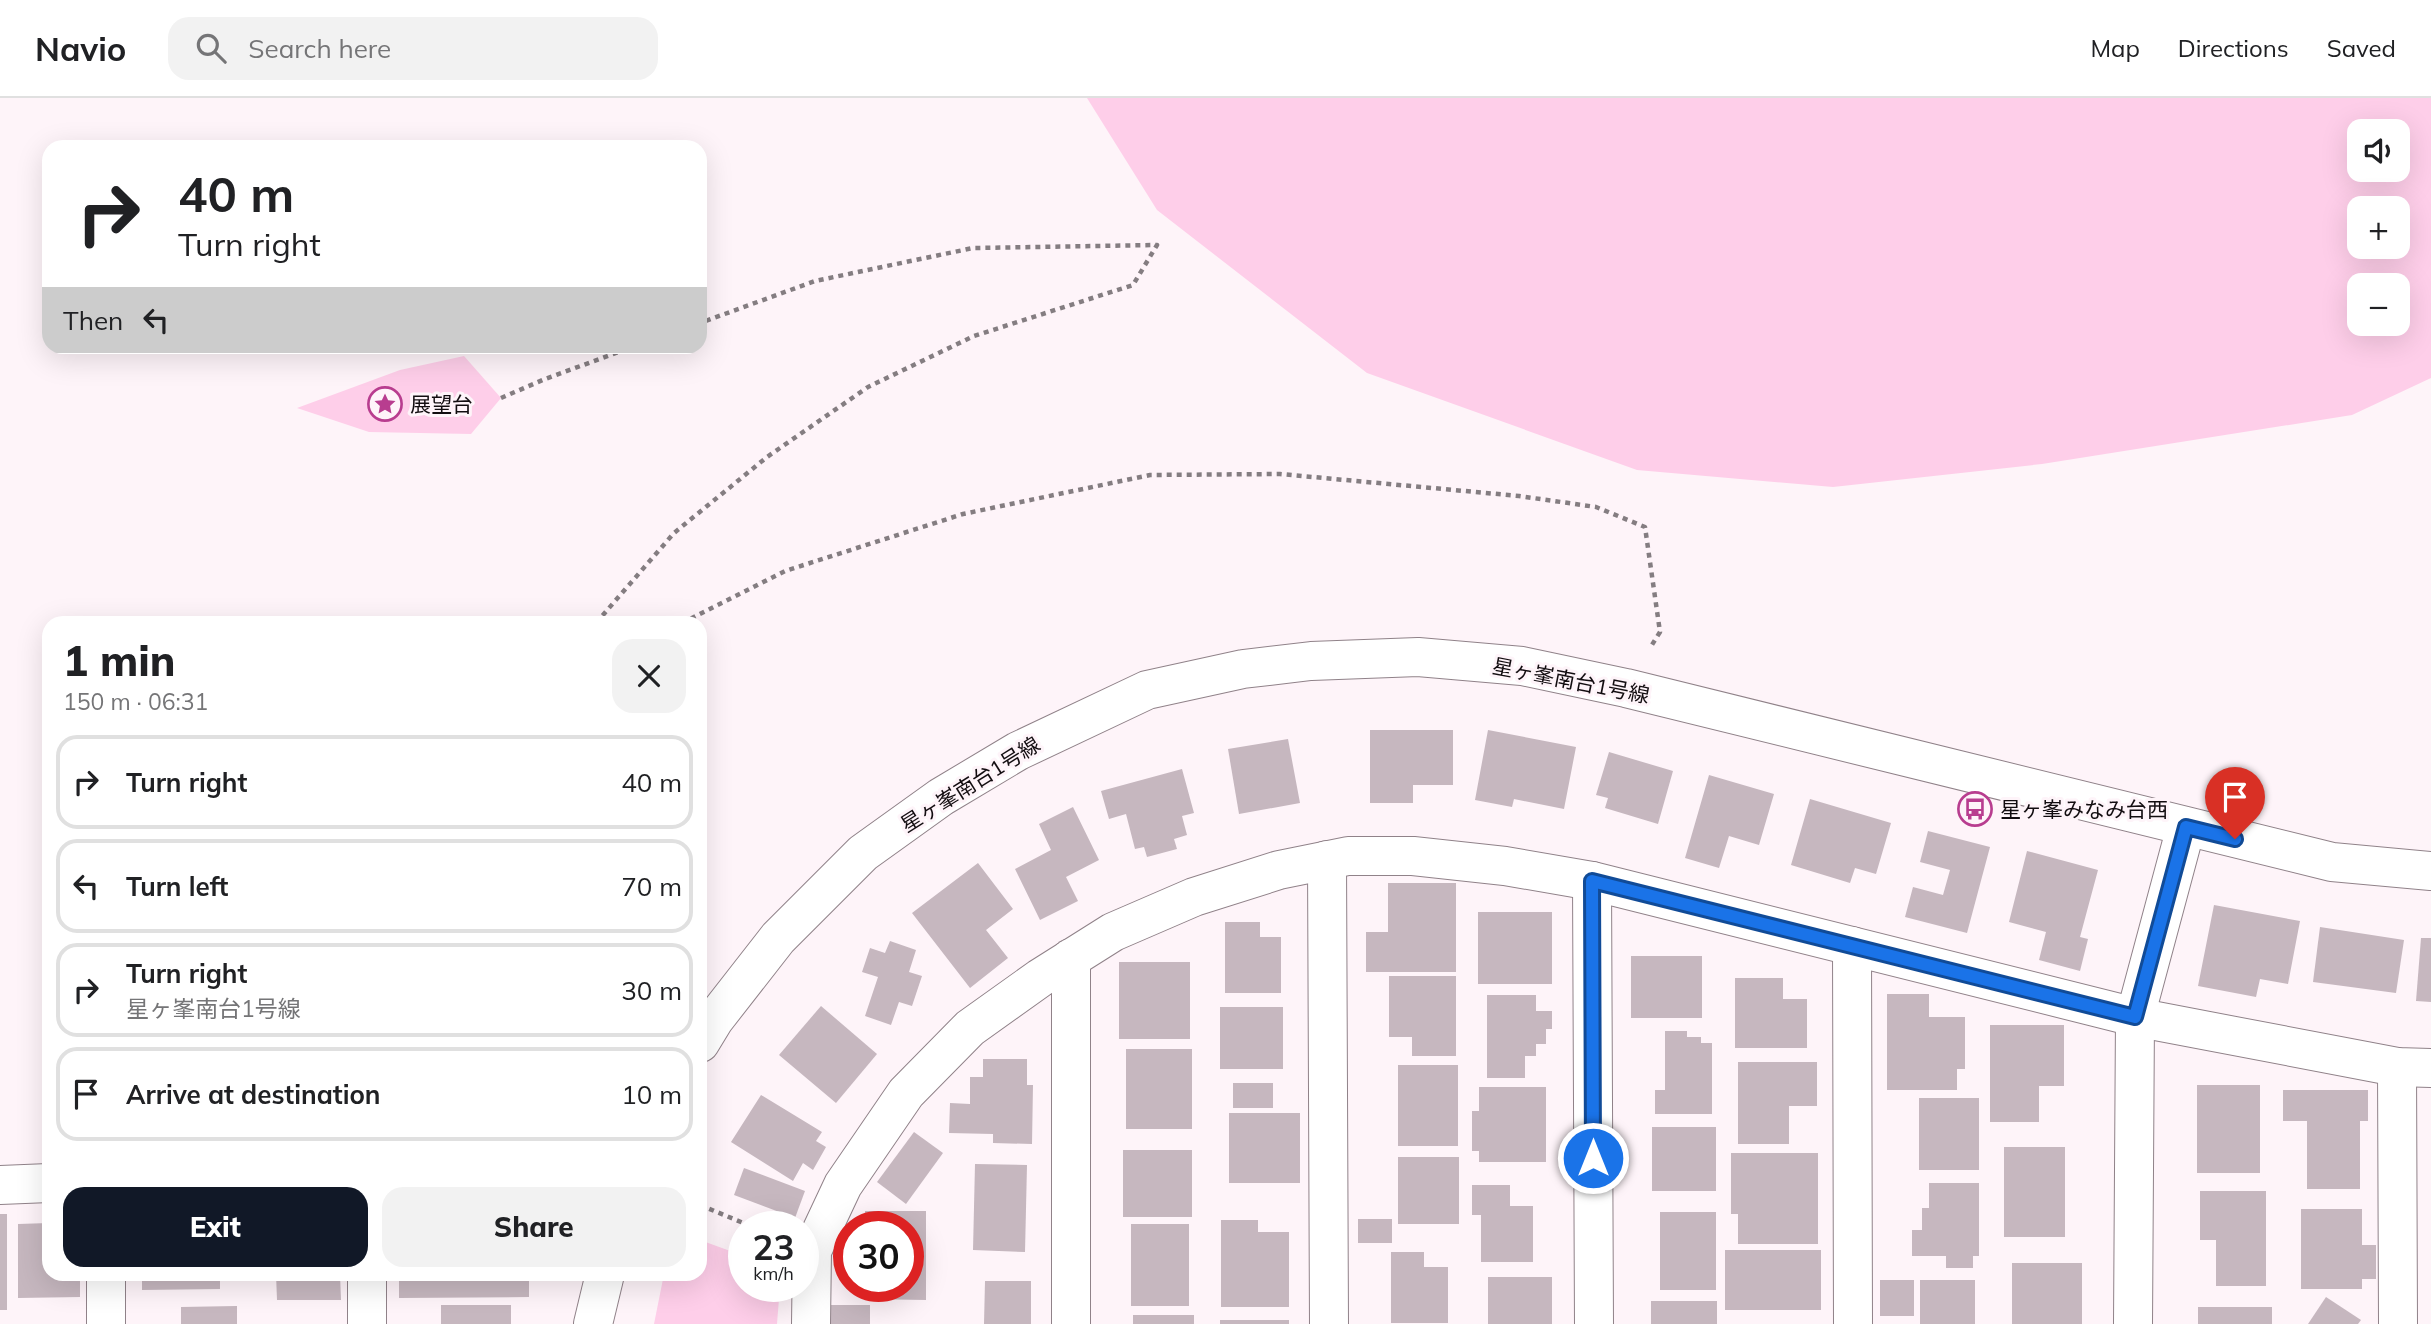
<!DOCTYPE html>
<meta charset="utf-8">
<style>
:root{--surface:#fff;--page:#f2f2f2;--text:#202124;--muted:#757577;--line:#e0e0e0;--accent:#111827}
body{margin:0;font-family:Mulish,"Noto Sans JP",sans-serif;background:var(--page);color:var(--text);height:100vh;display:flex;flex-direction:column;font-size:26px;white-space:nowrap}
*{box-sizing:border-box;margin:0}
p{font-size:23px;color:var(--muted)}
.icon{flex:none;width:38px;height:38px;fill:none;stroke:currentColor;stroke-width:2;stroke-linecap:round;stroke-linejoin:round}
.map{position:relative;flex:1;overflow:hidden}
.panel{position:absolute;left:42px;top:518px;width:665px;height:665px;display:flex;flex-direction:column;background:var(--surface);border-radius:21px;box-shadow:0 7px 28px #0002}
.panel>*{flex:none}
.banner{position:absolute;left:42px;top:42px;width:665px;height:214px;border-radius:21px;box-shadow:0 7px 28px #0002;background:#fff;color:var(--text);overflow:hidden}
.controls{position:absolute;left:2347px;top:21px;display:grid;gap:14px}
.controls a{display:grid;place-items:center;width:63px;height:63px;border-radius:14px;background:var(--surface);box-shadow:0 7px 28px #0002;font-size:35px}
.speed{position:absolute;left:728px;top:1113px;display:flex;gap:14px;font-size:35px;font-weight:700;text-align:center}
.speed>*{display:grid;place-content:center;width:91px;height:91px;border-radius:50%;background:var(--surface);box-shadow:0 7px 28px #0002;line-height:1}
.speed small{font-size:18px;font-weight:400}
.speed .limit{border:10px solid #d22;background:#fff;color:#111}
.pin{position:absolute;display:grid;place-items:center;width:60px;height:60px;color:#fff;margin:-72px -30px;border-radius:50% 50% 50% 0;rotate:-45deg;box-shadow:0 0 7px #0007}
.pin .icon{rotate:45deg}
.me{position:absolute;width:77px;margin:-38px;rotate:0deg;stroke-linejoin:round;filter:drop-shadow(0 0 5px #0008)}
.turn{display:flex;align-items:center;gap:24px;height:147px;padding:0 21px;font-size:32px}
.turn .icon{width:91px;height:91px;stroke-width:2.5}
.turn b{display:block;font-size:49px;line-height:60px}
.then{display:flex;align-items:center;height:66px;padding:0 21px;background:#0003;gap:14px;font-size:26px}
.round{display:grid;place-items:center;flex:none;width:74px;height:74px;border-radius:21px;background:var(--page)}
.headline{display:flex;align-items:center;justify-content:space-between;height:119px;padding:0 21px}
h1{font-size:42px;font-weight:800;line-height:52px}
.cta{display:flex;gap:14px;margin-top:auto;padding:14px 21px}
.cta a{flex:1;height:80px;border-radius:21px;background:var(--accent);color:#fff;font-size:28px;font-weight:800;line-height:80px;text-align:center}
.cta a+a{background:var(--page);color:var(--text)}
ul{padding:0;list-style:none}
li{display:flex;align-items:center;gap:21px;height:94px;margin:0 14px 10px;padding:0 7px;border:4px solid var(--line);border-radius:21px}
li div{flex:1}
li b{display:block;font-size:26px}
li em{font-style:normal}
header{display:flex;align-items:center;gap:42px;box-sizing:border-box;height:98px;padding:0 35px;background:var(--surface);border-bottom:2px solid var(--line)}
header strong{font-size:33px}
nav{display:flex;gap:38px;margin-inline-start:auto;font-size:24px}
.search{width:490px;height:63px;background:var(--page);display:flex;align-items:center;gap:18px;box-sizing:border-box;padding:0 24px;border-radius:21px;color:var(--muted);font-size:26px}
.map>svg:first-child{display:block}
.green{fill:#fecee9;fill-rule:evenodd}
.building{fill:#c6b7bf}
.lines{fill:none;stroke-linecap:round;stroke-linejoin:round}
.street-casing{stroke:#908289;stroke-width:40}
.secondary-casing{stroke:#908289;stroke-width:40}
.path{stroke:#847d81;stroke-width:4.5;stroke-dasharray:5 5;stroke-linecap:butt}
.street{stroke:#fff;stroke-width:38}
.secondary{stroke:#fff;stroke-width:38}
.route-casing{stroke:#114b97;stroke-width:18}
.route{stroke:#1a73e8;stroke-width:12}
.labels{text-anchor:middle;dominant-baseline:central;stroke-width:6;stroke-linejoin:round;paint-order:stroke}
.poi-label{font-size:21px;fill:#120d10;stroke:#fef4f9;text-anchor:start}
.street-label{font-size:21px;fill:#120d10;stroke:#fef4f9}
</style>
<header>
<strong>Navio</strong>
<div class="search"><svg class="icon" aria-label="search" viewBox="0 0 24 24"><circle cx="10" cy="10" r="6"/><path d="M15 15l6 6"/></svg>Search here</div>
<nav><a>Map</a><a>Directions</a><a>Saved</a></nav>
</header>
<div class="map">
<svg width="2431" height="1226" viewBox="0 0 2431 1226">
<rect width="100%" height="100%" fill="#fef4f9"/>
<g class="green">
<path d="M1087 0H2431V280L2352 317 2042 366 1833 389 1637 372 1367 275 1157 112ZM2359 33H2398V72H2359ZM2359 110H2398V149H2359ZM2359 187H2398V226H2359Z"/>
<polygon points="464,258 501,300 471,336 369,334 297,310 400,272"/>
<polygon points="700,1142 744,1158 744,1188 780,1188 777,1226 654,1226 664,1176 700,1176"/>
</g>
<g class="building">
<polygon points="1370,632 1453,632 1453,687 1413,687 1413,705 1370,705"/>
<polygon points="1488,632 1576,649 1564,711 1514,701 1512,709 1475,702"/>
<polygon points="1288,641 1300,705 1239,716 1228,651"/>
<polygon points="1609,654 1673,673 1658,726 1605,710 1608,700 1596,697"/>
<polygon points="1182,671 1194,715 1182,718 1187,737 1174,741 1177,751 1147,759 1144,749 1135,751 1126,716 1109,721 1101,693"/>
<polygon points="1709,677 1774,696 1759,747 1729,738 1719,770 1685,760"/>
<polygon points="1810,701 1891,725 1876,776 1855,770 1850,785 1791,767"/>
<polygon points="1073,709 1099,762 1066,779 1078,803 1040,822 1015,771 1051,752 1039,726"/>
<polygon points="1928,733 1990,749 1967,835 1905,819 1913,789 1943,797 1950,772 1920,764"/>
<polygon points="2027,753 2098,772 2080,839 2088,841 2080,873 2039,862 2046,834 2009,824"/>
<polygon points="978,765 1013,811 986,832 1008,860 970,890 912,815"/>
<polygon points="1388,785 1456,785 1456,874 1366,874 1366,834 1388,834"/>
<polygon points="2214,807 2300,823 2288,886 2260,881 2256,899 2198,888"/>
<rect x="1478" y="814" width="74" height="72"/>
<polygon points="1225,824 1260,824 1260,839 1281,839 1281,895 1225,895"/>
<polygon points="2320,829 2404,842 2396,895 2313,884"/>
<polygon points="2421,840 2431,840 2431,904 2416,903"/>
<polygon points="890,843 916,852 909,874 922,878 912,908 899,904 891,927 865,918 878,879 862,874 870,850 885,855"/>
<rect x="1631" y="858" width="71" height="62"/>
<rect x="1119" y="864" width="71" height="77"/>
<polygon points="1389,878 1456,878 1456,958 1412,958 1412,939 1389,939"/>
<polygon points="1735,880 1783,880 1783,901 1807,901 1807,950 1735,950"/>
<polygon points="1887,896 1929,896 1929,919 1965,919 1965,971 1957,971 1957,992 1887,992"/>
<polygon points="1487,897 1536,897 1536,913 1552,913 1552,931 1546,931 1546,946 1536,946 1536,958 1525,958 1525,980 1487,980"/>
<polygon points="821,908 877,956 836,1005 779,957"/>
<rect x="1220" y="909" width="63" height="62"/>
<polygon points="1990,927 2064,927 2064,988 2039,988 2039,1024 1990,1024"/>
<polygon points="1665,933 1687,933 1687,939 1701,939 1701,945 1712,945 1712,1016 1655,1016 1655,992 1665,992"/>
<rect x="1126" y="951" width="66" height="80"/>
<polygon points="983,961 1027,961 1027,987 1033,987 1032,1046 993,1045 993,1036 949,1035 950,1005 970,1006 970,979 983,979"/>
<polygon points="1738,964 1817,964 1817,1008 1789,1008 1789,1046 1738,1046"/>
<rect x="1398" y="967" width="60" height="81"/>
<rect x="1233" y="985" width="40" height="25"/>
<rect x="2197" y="987" width="63" height="88"/>
<polygon points="1479,989 1546,989 1546,1064 1479,1064 1479,1053 1472,1053 1472,1013 1479,1013"/>
<polygon points="2283,992 2368,992 2368,1023 2360,1023 2360,1091 2307,1091 2307,1023 2283,1023"/>
<polygon points="761,997 822,1034 816,1043 826,1049 813,1072 803,1065 793,1083 731,1044"/>
<rect x="1919" y="1000" width="60" height="72"/>
<rect x="1229" y="1015" width="71" height="70"/>
<rect x="1652" y="1029" width="64" height="64"/>
<polygon points="914,1034 943,1055 906,1106 877,1084"/>
<rect x="2004" y="1049" width="61" height="90"/>
<rect x="1123" y="1052" width="69" height="67"/>
<polygon points="1731,1055 1818,1055 1818,1146 1738,1146 1738,1116 1731,1116"/>
<rect x="1398" y="1059" width="61" height="67"/>
<polygon points="975,1066 1027,1067 1025,1154 973,1152"/>
<polygon points="744,1070 805,1093 795,1120 734,1097"/>
<polygon points="1929,1085 1979,1085 1979,1158 1973,1158 1973,1170 1946,1170 1946,1158 1912,1158 1912,1132 1922,1132 1922,1110 1929,1110"/>
<polygon points="1472,1087 1510,1087 1510,1108 1533,1108 1533,1164 1481,1164 1481,1117 1472,1117"/>
<polygon points="2200,1093 2266,1093 2266,1188 2216,1188 2216,1142 2200,1142"/>
<polygon points="2301,1111 2362,1111 2362,1147 2376,1147 2376,1181 2362,1181 2362,1191 2301,1191"/>
<polygon points="865,1113 926,1113 926,1202 865,1201 865,1188 908,1188 908,1129 865,1129"/>
<rect x="1660" y="1114" width="56" height="78"/>
<rect x="0" y="1116" width="7" height="96"/>
<rect x="1358" y="1121" width="34" height="24"/>
<polygon points="1221,1122 1258,1122 1258,1134 1289,1134 1289,1209 1221,1209"/>
<polygon points="49,1125 49,1176 80,1176 80,1199 18,1200 18,1126"/>
<rect x="1131" y="1126" width="58" height="82"/>
<rect x="1725" y="1152" width="96" height="60"/>
<polygon points="1391,1154 1424,1154 1424,1169 1448,1169 1448,1225 1391,1225"/>
<rect x="2012" y="1165" width="70" height="61"/>
<polygon points="142,1176 220,1176 220,1191 142,1192"/>
<polygon points="276,1176 340,1176 341,1202 277,1202"/>
<polygon points="399,1176 529,1176 529,1199 399,1200"/>
<rect x="1488" y="1179" width="64" height="47"/>
<rect x="1880" y="1182" width="34" height="36"/>
<rect x="1920" y="1182" width="55" height="44"/>
<polygon points="985,1183 1031,1183 1031,1226 984,1226"/>
<polygon points="2326,1199 2361,1222 2358,1226 2308,1226"/>
<rect x="1651" y="1203" width="66" height="23"/>
<rect x="441" y="1207" width="70" height="19"/>
<rect x="831" y="1207" width="39" height="19"/>
<polygon points="237,1208 237,1226 181,1226 181,1209"/>
<rect x="2198" y="1209" width="74" height="17"/>
<rect x="1133" y="1217" width="61" height="9"/>
<rect x="1220" y="1222" width="69" height="4"/>
</g>
<g class="lines">
<g class="street-casing">
<g id="street">
<polyline points="1327,762 1329,1226"/>
<polyline points="1592,783 1594,1226"/>
<polyline points="1852,848 1853,1226"/>
<polyline points="1071,860 1071,1226"/>
<polyline points="2397,969 2398,1226"/>
<polyline points="0,1087 49,1085"/>
<polyline points="106,1176 106,1226"/>
<polyline points="367,1176 367,1226"/>
<polyline points="811,1226 812,1153 843,1087 906,995 970,930 1040,880 1113,834 1194,799 1279,772 1348,758 1413,758 1505,768 1592,783 2135,919 2397,969 2431,970"/>
<polyline points="2133,1226 2135,919 2186,729"/>
</g>
</g>
<g class="secondary-casing">
<g id="secondary">
<polyline points="700,945 714,922 778,840 863,755 941,699 1018,653 1147,592 1243,571 1311,563 1418,559 1522,568 1626,590 2332,764 2431,773"/>
<polyline points="593,1226 605,1176"/>
</g>
</g>
<g class="path">
<polyline points="501,300 545,281 635,248"/>
<polyline points="596,525 674,435 767,359 868,289 974,238 1133,187 1157,147 973,150 815,183 700,225"/>
<polyline points="682,525 785,473 963,416 1150,377 1280,376 1519,398 1596,409 1645,429 1660,534 1650,550"/>
<polyline points="700,1107 753,1129"/>
</g>
<use href="#street" class="street"/>
<use href="#secondary" class="secondary"/>
</g>
<g class="lines">
<g class="route-casing">
<polyline id="route" points="1593,1060 1592,783 2135,919 2186,729 2235,741"/>
</g>
<use href="#route" class="route"/>
</g>
<defs>
<g id="sight-ring" transform="scale(1.75)"><circle r="9.5" fill="#fef4f9" stroke="#b83d8f" stroke-width="1.5"/><path d="M0-6L1.8-2.2L6-1.7L2.9 1.2L3.7 5.4L0 3.3L-3.7 5.4L-2.9 1.2L-6-1.7L-1.8-2.2Z" fill="#b83d8f"/></g>
<g id="bus-ring" transform="scale(1.75)"><circle r="9.5" fill="#fef4f9" stroke="#b83d8f" stroke-width="1.5"/><path d="M-5-6H5V4H4V6H2V4H-2V6H-4V4H-5ZM-3.5-4V0h7V-4ZM-3.5 1.2v1.5H-2V1.2ZM2 1.2v1.5H3.5V1.2Z" fill="#b83d8f"/></g>
</defs>
<g fill-rule="evenodd">
<use href="#sight-ring" x="385" y="306"/>
<use href="#bus-ring" x="1975" y="711"/>
</g>
<g class="labels">
<g class="poi-label">
<text x="410" y="306">展望台</text>
<text x="2000" y="711">星ヶ峯みなみ台西</text>
</g>
<g class="street-label">
<text transform="translate(1571 582) rotate(11)">星ヶ峯南台1号線</text>
<text transform="translate(970 686) rotate(-32)">星ヶ峯南台1号線</text>
</g>
</g>
</svg>
<div class="controls">
<a><svg class="icon" aria-label="sound" viewBox="0 0 24 24"><path d="M4 9h4l5-4v14l-5-4H4zM17 9q2 3 0 6"/></svg></a>
<a>+</a>
<a>−</a>
</div>
<div class="speed"><div>23<small>km/h</small></div><div class="limit">30</div></div>
<div class="pin" style="left:2235px;top:741px;background:#d93025"><svg class="icon" aria-label="arrive" viewBox="0 0 24 24"><path d="M6 21V4h12l-3 4 3 4H6"/></svg></div>
<svg class="me" style="left:1593px;top:1060px" viewBox="-20 -20 40 40"><circle r="17" fill="#1a73e8" stroke="#fff" stroke-width="3"/><path d="M0-11L8 9 0 5-8 9z" fill="#fff"/></svg>
<div class="banner">
<div class="turn"><svg class="icon" aria-label="right" viewBox="0 0 24 24"><path d="M7 20v-9h11M14 6l5 5-5 5"/></svg><div><b>40 m</b>Turn right</div></div>
<div class="then">Then<svg class="icon" aria-label="left" viewBox="0 0 24 24"><path d="M17 20v-9H6M10 6l-5 5 5 5"/></svg></div>
</div>
<section class="panel">
<div class="headline"><div><h1>1 min</h1><p>150 m · 06:31</p></div><a class="round"><svg class="icon" aria-label="close" viewBox="0 0 24 24"><path d="M6 6l12 12M18 6L6 18"/></svg></a></div>
<ul>
<li><svg class="icon" aria-label="right" viewBox="0 0 24 24"><path d="M7 20v-9h11M14 6l5 5-5 5"/></svg><div><b>Turn right</b></div><em>40 m</em></li>
<li><svg class="icon" aria-label="left" viewBox="0 0 24 24"><path d="M17 20v-9H6M10 6l-5 5 5 5"/></svg><div><b>Turn left</b></div><em>70 m</em></li>
<li><svg class="icon" aria-label="right" viewBox="0 0 24 24"><path d="M7 20v-9h11M14 6l5 5-5 5"/></svg><div><b>Turn right</b><p>星ヶ峯南台1号線</p></div><em>30 m</em></li>
<li><svg class="icon" aria-label="arrive" viewBox="0 0 24 24"><path d="M6 21V4h12l-3 4 3 4H6"/></svg><div><b>Arrive at destination</b></div><em>10 m</em></li>
</ul>
<div class="cta"><a>Exit</a><a>Share</a></div>
</section>
</div>
